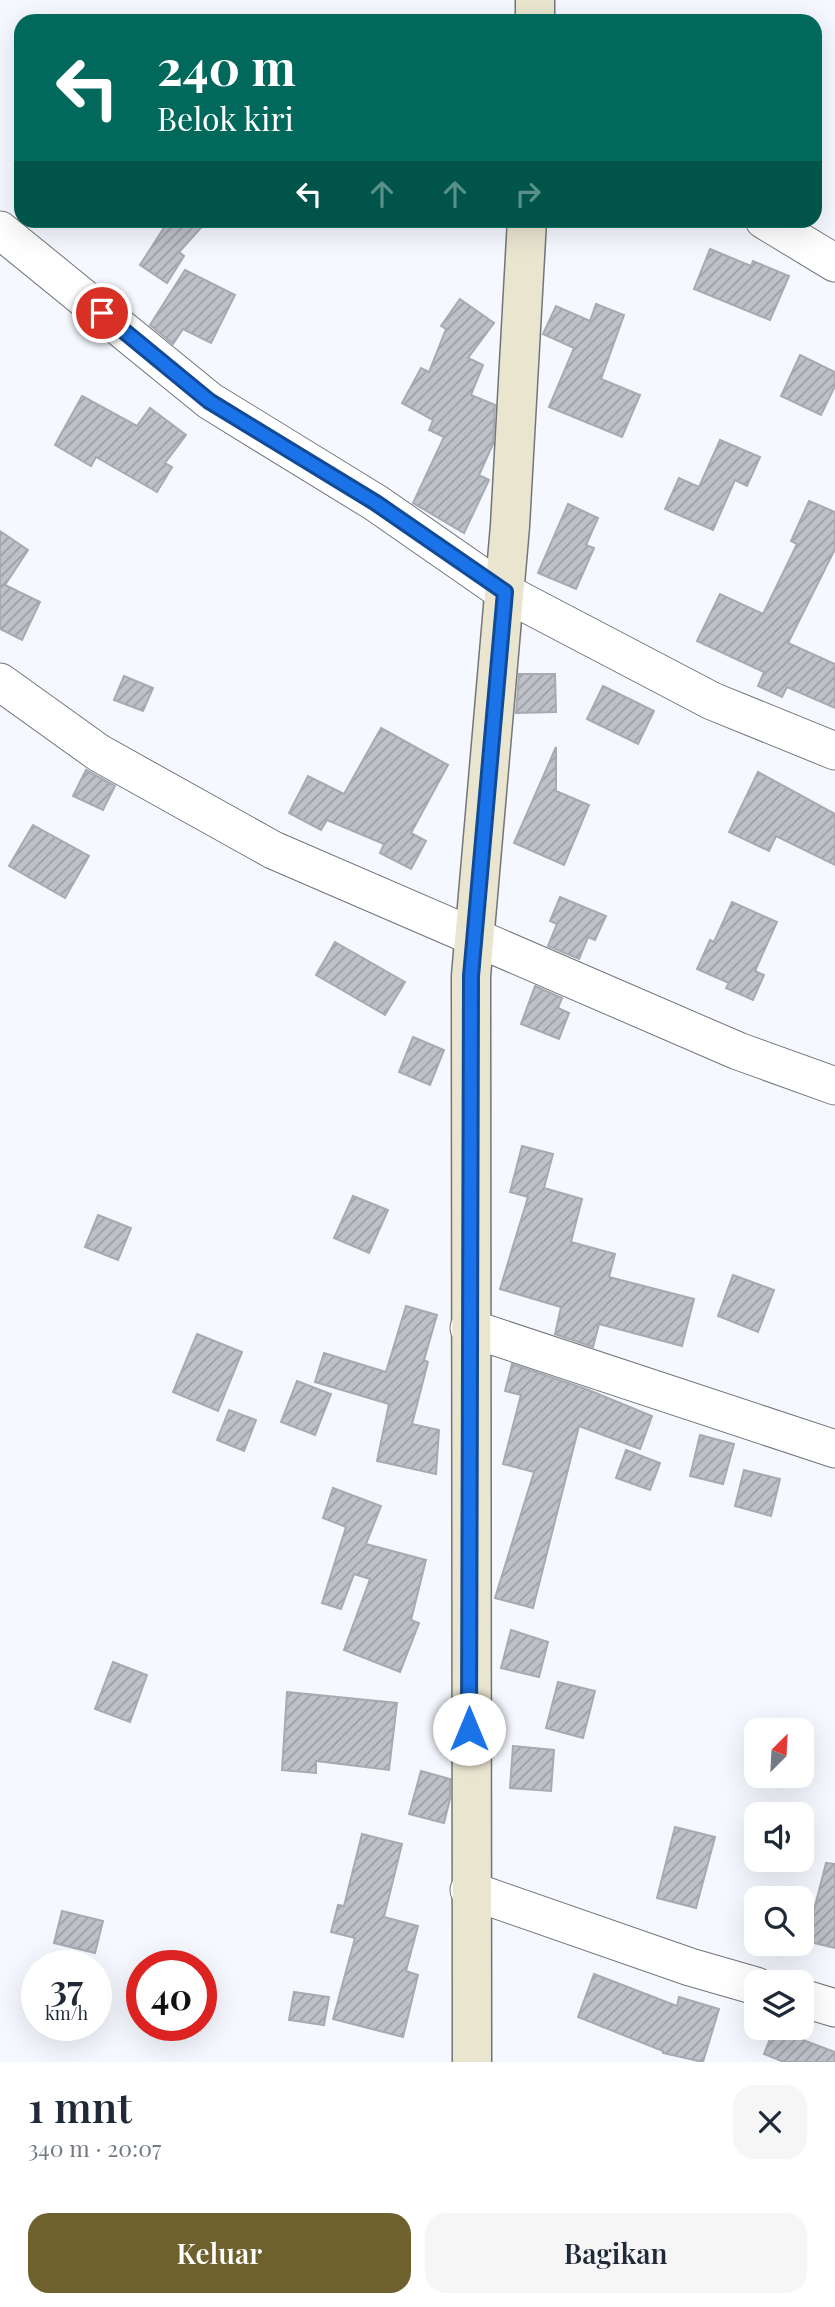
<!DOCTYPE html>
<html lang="id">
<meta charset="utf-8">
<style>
:root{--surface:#fff;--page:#f6f6f7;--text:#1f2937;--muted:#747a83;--accent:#6e612e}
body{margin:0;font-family:"Playfair Display",serif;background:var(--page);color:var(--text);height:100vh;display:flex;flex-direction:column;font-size:26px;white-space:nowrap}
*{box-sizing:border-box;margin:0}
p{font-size:23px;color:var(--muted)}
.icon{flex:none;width:38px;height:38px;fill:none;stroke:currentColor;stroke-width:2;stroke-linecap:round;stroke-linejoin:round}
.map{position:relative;height:2062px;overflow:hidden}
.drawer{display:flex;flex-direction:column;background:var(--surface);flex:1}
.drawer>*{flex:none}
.guide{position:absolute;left:14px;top:14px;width:808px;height:214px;border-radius:21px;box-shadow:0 7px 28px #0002;background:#00695c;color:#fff;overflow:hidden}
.needle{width:46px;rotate:24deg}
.tools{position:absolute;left:744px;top:1718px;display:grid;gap:14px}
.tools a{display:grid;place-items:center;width:70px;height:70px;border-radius:14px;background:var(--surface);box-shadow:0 7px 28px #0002;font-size:35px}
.speed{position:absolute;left:21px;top:1950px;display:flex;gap:14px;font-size:35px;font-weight:700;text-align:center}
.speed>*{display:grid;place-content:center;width:91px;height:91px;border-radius:50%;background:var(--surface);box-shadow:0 7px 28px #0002;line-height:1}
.speed small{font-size:18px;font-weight:400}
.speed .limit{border:10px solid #d22;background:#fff;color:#111}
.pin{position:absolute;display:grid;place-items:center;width:60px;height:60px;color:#fff;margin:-30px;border:4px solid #fff;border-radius:50%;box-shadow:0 2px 7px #0007}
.me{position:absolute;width:77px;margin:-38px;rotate:0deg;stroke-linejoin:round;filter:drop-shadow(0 0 5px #0008)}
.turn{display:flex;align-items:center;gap:24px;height:147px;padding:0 28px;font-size:32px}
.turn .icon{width:91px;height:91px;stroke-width:2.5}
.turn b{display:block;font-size:49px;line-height:60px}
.lanes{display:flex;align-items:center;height:66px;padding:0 28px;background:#0003;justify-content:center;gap:35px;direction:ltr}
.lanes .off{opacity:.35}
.round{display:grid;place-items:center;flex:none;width:74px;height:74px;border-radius:21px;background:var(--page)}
.head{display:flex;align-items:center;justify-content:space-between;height:119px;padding:0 28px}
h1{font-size:42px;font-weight:600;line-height:52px}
.action{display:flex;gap:14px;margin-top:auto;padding:14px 28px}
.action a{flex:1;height:80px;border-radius:21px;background:var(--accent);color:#fff;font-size:28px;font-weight:600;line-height:80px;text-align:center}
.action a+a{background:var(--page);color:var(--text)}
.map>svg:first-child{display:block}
.building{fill:url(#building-hatch);stroke:#a7aab1;stroke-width:2}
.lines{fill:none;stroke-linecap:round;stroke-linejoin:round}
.street-casing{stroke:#72757b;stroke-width:39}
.secondary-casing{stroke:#72757b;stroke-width:41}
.street{stroke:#fff;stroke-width:37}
.secondary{stroke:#eae5cf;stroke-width:38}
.route-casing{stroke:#114b97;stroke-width:18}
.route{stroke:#1a73e8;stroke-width:12}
</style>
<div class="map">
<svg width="835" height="2062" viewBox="0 0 835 2062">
<defs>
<pattern id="building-hatch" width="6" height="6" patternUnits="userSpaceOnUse" patternTransform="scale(1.75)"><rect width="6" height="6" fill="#bec1c8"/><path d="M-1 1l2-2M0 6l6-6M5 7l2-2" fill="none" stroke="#9b9ea3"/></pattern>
</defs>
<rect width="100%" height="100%" fill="#f5f8fe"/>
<g class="building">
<polygon points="169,220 208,220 179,252 184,256 167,283 140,265"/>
<polygon points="710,249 751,266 753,261 789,276 770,320 694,289"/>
<polygon points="185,270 235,295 211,343 183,329 173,344 150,325"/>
<polygon points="460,299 494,323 468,358 483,365 471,395 495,405 493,444 479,475 489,480 464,533 413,503 444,437 429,430 433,420 402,403 421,368 429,372 446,329 441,326"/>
<polygon points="596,304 624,315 601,379 640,395 622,437 549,407 574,348 543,334 556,306 590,321"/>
<polygon points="800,355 835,372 835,386 821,415 781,396"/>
<polygon points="82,396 137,426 150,408 186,435 165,463 172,467 157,492 96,457 91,466 55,445"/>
<polygon points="720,440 760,457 747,486 735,480 713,530 665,509 679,478 699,487"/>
<polygon points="809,501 835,512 835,549 788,643 835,664 835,708 787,687 782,697 758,686 764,672 697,641 720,594 763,614 797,544 791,541"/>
<polygon points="568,504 598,518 586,545 594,548 576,589 538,573"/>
<polygon points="0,531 28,550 5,585 40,602 22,640 0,629"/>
<polygon points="519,674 555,674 556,712 516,713"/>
<polygon points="124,676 153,688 143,711 114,700"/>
<polygon points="603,686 654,711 638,744 587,719"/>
<polygon points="381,728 448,765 411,833 426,841 411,869 380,853 384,844 327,820 321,830 289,813 308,776 344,794"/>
<polygon points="556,747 556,791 589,805 564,865 514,843"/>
<polygon points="86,770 115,786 103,810 73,796"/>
<polygon points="758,772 835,814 835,865 776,836 769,851 729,832"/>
<polygon points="33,825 89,856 65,898 9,866"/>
<polygon points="560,897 606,916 595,940 588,937 579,959 548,946 557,924 550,921"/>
<polygon points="732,902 777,922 755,971 764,975 753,1000 726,988 729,983 697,969 710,940 714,942"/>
<polygon points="335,942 405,982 385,1015 316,975"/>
<polygon points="535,986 562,998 558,1008 569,1013 559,1039 521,1024"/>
<polygon points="413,1037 444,1050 430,1085 399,1072"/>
<polygon points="522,1146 553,1154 544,1188 582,1199 571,1242 615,1254 609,1277 694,1299 682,1346 599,1324 593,1347 555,1334 561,1307 500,1289 528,1197 510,1192"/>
<polygon points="353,1196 388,1210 369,1253 334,1238"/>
<polygon points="98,1215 131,1228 118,1260 85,1247"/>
<polygon points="733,1275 774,1290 758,1332 718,1316"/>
<polygon points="406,1306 437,1315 424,1360 428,1362 412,1424 439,1430 436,1474 377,1461 389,1404 315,1382 324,1353 386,1372"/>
<polygon points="197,1334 242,1352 218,1411 173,1392"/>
<polygon points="512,1364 586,1389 652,1416 640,1449 579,1426 533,1608 495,1598 534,1472 503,1464 521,1395 505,1391"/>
<polygon points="297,1381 331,1394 315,1435 281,1422"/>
<polygon points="229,1410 256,1420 244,1451 217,1440"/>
<polygon points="700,1435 734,1444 723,1484 690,1476"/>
<polygon points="626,1450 660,1463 650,1490 616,1478"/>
<polygon points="744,1470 780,1479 771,1516 735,1506"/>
<polygon points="333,1488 381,1506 366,1544 426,1560 411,1620 419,1623 400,1672 344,1650 370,1579 354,1574 341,1609 322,1603 346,1527 323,1518"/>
<polygon points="511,1630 548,1642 539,1677 501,1668"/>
<polygon points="113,1662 147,1675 130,1722 95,1709"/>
<polygon points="558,1682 595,1691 583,1738 546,1728"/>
<polygon points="287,1692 397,1703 389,1770 316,1761 316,1773 282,1770"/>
<polygon points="513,1746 554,1750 551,1791 510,1788"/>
<polygon points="421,1771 450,1779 450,1799 444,1823 409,1814"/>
<polygon points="675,1827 715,1837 696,1908 657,1898"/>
<polygon points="362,1834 402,1844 384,1917 418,1926 406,1971 418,1975 403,2037 333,2019 355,1938 331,1932 338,1905 344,1906"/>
<polygon points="826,1863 835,1864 835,1948 806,1941"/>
<polygon points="62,1911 103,1921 95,1953 54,1943"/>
<polygon points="594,1974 677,2006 679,1997 719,2009 703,2062 663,2053 663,2051 578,2017"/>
<polygon points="294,1992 329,1997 324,2025 289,2020"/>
<polygon points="774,2029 835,2052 835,2062 784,2062 764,2054"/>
</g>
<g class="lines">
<g class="street-casing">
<g id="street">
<polyline points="764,220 835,263"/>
<polyline points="0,230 210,401 376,503 504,592 712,701 835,751"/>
<polyline points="0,682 99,753 273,850 738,1051 835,1086"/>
<polyline points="469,1328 835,1449"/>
<polyline points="469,1890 690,1967 756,1986"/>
<polyline points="802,1998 835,2008"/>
</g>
</g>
<g class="secondary-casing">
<g id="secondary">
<polyline points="535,21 535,0"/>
<polyline points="472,2062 471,976 510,526 527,220"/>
</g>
</g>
<use href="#street" class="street"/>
<use href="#secondary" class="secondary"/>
</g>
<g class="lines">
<g class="route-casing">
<polyline id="route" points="102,313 209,401 376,503 505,592 471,976 469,1729"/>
</g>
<use href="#route" class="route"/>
</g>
</svg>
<div class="tools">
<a><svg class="needle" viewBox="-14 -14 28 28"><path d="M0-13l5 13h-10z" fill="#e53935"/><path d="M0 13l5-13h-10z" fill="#747a83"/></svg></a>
<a><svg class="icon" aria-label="sound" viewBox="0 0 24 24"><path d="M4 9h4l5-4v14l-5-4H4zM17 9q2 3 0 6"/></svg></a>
<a><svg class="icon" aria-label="search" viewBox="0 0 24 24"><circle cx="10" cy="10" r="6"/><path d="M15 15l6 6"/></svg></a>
<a><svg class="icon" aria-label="layers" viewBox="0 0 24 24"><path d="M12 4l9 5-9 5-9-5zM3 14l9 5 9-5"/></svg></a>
</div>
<div class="speed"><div>37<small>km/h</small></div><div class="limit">40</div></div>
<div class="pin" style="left:102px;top:313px;background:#d93025"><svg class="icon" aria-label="arrive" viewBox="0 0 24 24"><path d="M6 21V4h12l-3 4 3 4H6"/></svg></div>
<svg class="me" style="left:469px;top:1729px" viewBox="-20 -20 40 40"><circle r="19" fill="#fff"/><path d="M0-13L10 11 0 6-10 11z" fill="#1a73e8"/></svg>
<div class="guide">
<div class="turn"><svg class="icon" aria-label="left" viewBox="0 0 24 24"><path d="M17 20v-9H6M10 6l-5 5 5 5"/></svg><div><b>240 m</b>Belok kiri</div></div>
<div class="lanes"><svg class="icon" aria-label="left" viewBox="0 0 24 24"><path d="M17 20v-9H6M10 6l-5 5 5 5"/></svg><svg class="icon off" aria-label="ahead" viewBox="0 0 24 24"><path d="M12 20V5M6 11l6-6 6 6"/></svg><svg class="icon off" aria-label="ahead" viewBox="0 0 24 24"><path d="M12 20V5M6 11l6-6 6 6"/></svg><svg class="icon off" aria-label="right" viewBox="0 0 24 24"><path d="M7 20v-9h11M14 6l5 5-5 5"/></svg></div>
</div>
</div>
<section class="drawer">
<div class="head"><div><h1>1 mnt</h1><p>340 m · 20:07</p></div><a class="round"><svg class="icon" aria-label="close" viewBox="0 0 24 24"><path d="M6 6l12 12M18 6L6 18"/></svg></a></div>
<div class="action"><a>Keluar</a><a>Bagikan</a></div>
</section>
